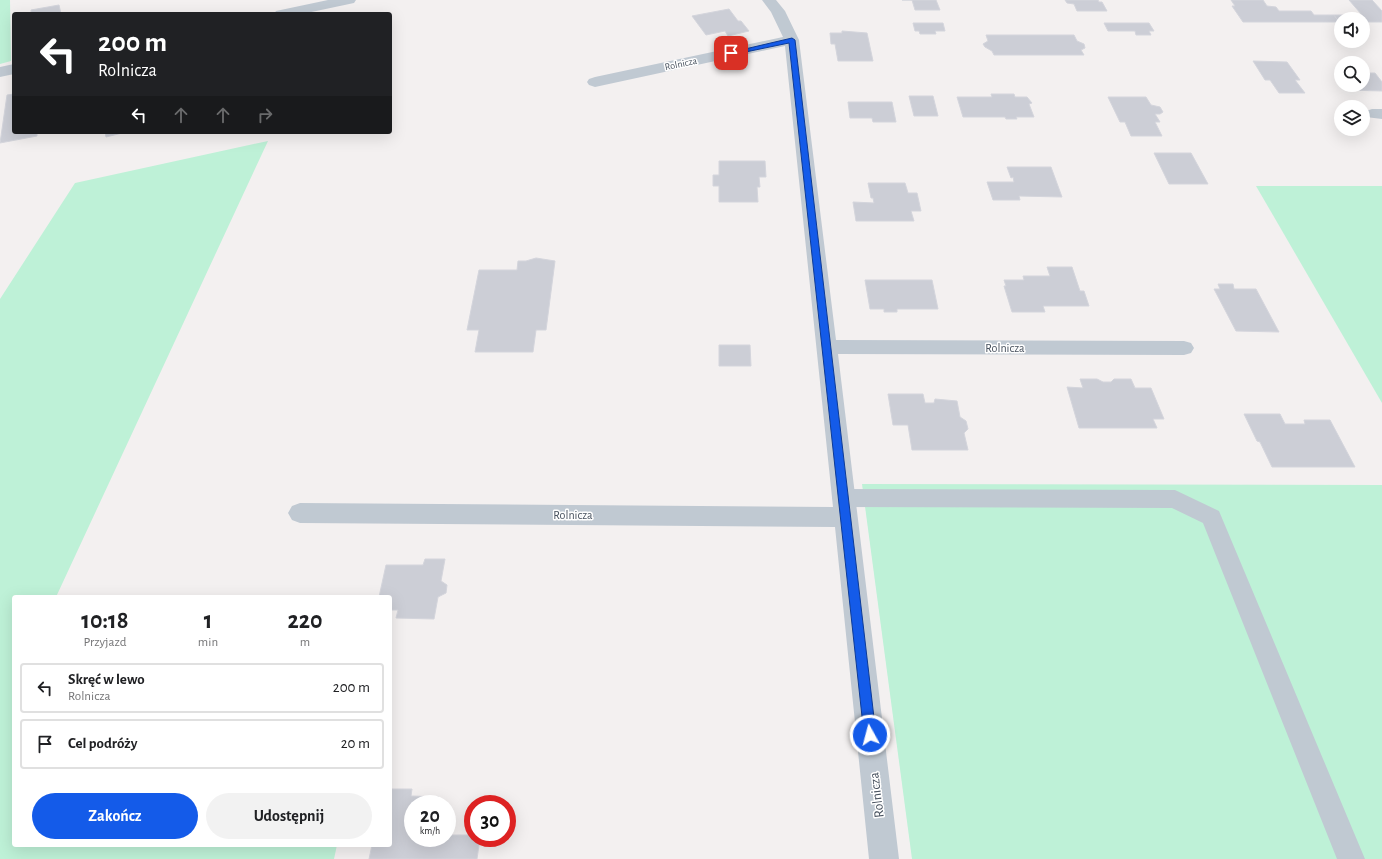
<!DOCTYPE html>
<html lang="pl">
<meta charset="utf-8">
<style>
:root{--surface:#fff;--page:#f2f2f2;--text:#202124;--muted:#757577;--line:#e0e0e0;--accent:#145be9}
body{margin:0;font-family:"Alegreya Sans",sans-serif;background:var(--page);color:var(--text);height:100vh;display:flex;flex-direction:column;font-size:15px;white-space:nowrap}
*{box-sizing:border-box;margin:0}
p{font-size:13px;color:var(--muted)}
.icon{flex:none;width:22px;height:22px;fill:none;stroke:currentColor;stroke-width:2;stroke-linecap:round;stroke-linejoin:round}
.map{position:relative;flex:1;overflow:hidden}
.side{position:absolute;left:12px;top:595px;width:380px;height:252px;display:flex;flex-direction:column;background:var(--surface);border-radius:4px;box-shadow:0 4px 16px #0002}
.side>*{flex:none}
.guide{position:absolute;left:12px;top:12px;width:380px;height:122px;border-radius:4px;box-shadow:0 4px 16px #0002;background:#202124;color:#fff;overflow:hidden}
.controls{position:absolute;left:1334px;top:12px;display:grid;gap:8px}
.controls a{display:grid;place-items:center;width:36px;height:36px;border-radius:50%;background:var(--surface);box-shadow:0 4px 16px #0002;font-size:20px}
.speed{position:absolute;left:404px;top:795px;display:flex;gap:8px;font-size:20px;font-weight:700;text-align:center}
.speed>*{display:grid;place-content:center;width:52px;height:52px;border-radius:50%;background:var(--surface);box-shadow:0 4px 16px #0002;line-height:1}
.speed small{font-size:10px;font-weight:400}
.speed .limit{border:6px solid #d22;background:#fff;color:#111}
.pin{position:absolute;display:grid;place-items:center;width:34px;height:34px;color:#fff;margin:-17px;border-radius:8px;box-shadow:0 2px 6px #0006}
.me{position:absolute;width:44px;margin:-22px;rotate:353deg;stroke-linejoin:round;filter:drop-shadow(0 0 3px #0008)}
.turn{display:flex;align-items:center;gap:14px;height:84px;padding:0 20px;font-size:18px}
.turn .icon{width:52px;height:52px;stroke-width:2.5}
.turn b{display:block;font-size:28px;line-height:34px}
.lanes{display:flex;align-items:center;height:38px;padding:0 20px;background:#0003;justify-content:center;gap:20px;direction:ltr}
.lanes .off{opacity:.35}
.eta{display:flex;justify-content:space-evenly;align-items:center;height:68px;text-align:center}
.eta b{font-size:24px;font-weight:700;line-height:28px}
.cta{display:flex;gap:8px;margin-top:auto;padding:8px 20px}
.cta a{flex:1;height:46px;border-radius:24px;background:var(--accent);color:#fff;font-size:16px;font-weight:700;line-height:46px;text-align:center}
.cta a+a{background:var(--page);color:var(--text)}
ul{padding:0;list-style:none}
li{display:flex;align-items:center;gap:12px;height:50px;margin:0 8px 6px;padding:0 12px;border:2px solid var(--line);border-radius:4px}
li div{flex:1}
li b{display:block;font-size:15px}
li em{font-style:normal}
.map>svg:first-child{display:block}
.green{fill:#bef1d7}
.building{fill:#ccced6;stroke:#d4d5dc}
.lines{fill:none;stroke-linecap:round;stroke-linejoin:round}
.lane{fill:#c0c9d2;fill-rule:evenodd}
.street{fill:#c0c9d2;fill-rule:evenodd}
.route{fill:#145be9;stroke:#0d3b97}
.labels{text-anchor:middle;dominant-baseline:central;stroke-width:3;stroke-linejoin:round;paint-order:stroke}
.far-street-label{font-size:10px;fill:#47515e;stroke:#fff}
.street-label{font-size:12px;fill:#47515e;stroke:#fff}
.near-street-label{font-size:14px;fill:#47515e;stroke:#fff}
</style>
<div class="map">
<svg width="1382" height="859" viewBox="0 0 1382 859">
<rect width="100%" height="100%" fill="#f3f0f0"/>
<g class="green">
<polygon points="0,0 10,0 11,61 0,64"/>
<polygon points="268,141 56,597 14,597 14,845 337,845 334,859 0,859 0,299 75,183"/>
<polygon points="1256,186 1382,186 1382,403"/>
<polygon points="862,484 1382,485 1382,859 912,859"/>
</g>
<g class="building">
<polygon points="902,0 936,0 940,10 915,10 912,0"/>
<polygon points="1065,0 1098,0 1099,2 1102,2 1107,11 1077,11 1074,4 1067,3"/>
<polygon points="1231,0 1263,0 1267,6 1276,7 1279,11 1311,11 1314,15 1334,15 1339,22 1243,22 1232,6 1235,6"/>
<polygon points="1349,0 1372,0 1382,11 1382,22 1368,22"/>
<polygon points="59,5 61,14 31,14 31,10"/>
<polygon points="729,9 738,21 741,21 749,31 728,36 725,31 706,35 692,16"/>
<polygon points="1334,15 1361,15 1368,22 1363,22 1363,19 1341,19 1341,22 1339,22"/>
<polygon points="913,23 943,23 945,31 935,31 936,34 920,34 919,31 915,31"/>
<polygon points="1104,23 1149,23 1154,31 1149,31 1151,35 1136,35 1135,31 1108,31"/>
<polygon points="842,31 867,33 873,61 838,61 835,44 831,44 830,33 842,33"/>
<polygon points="986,35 1074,35 1077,41 1084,44 1085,48 1081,50 1084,55 994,55 992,51 985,47 983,44 988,41"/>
<polygon points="1253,61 1287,62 1300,80 1295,80 1305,93 1279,93 1270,80 1265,80"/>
<polygon points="1363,73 1375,73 1382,82 1382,91 1347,90 1344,85 1363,85"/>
<polygon points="14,94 14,132 37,132 37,136 0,143 7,95"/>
<polygon points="991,94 1014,94 1015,97 1027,97 1032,103 1029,104 1034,117 1016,117 1017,119 1006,119 1005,117 963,117 957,97 992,97"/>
<polygon points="909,96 933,96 938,116 914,116"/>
<polygon points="1108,97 1146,97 1151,105 1160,107 1163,112 1160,114 1155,114 1160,122 1155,122 1162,136 1131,136 1125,122 1120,122"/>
<polygon points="848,102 892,102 896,122 873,122 872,118 850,118"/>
<polygon points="105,132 126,132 106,137"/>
<polygon points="1154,153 1191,153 1208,184 1169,184"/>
<polygon points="719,161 765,161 766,177 759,177 760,187 757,187 758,202 719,202 719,186 713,186 713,175 719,175"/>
<polygon points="1007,167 1051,167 1062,197 1019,196 1020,200 993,200 987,182 1014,182 1013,177 1011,178"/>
<polygon points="868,183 905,183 908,193 917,193 921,211 911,211 914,221 856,221 853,202 874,203 873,198 871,198"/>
<polygon points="536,258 555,261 546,330 536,330 533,352 475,352 479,330 467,330 479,270 517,270 518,261 526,261"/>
<polygon points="1047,267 1072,267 1080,291 1084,291 1089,306 1043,306 1045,312 1012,312 1004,286 1006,286 1004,280 1024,280 1023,276 1050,276"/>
<polygon points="865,280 932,280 938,309 897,309 897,312 884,312 884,309 870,309"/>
<polygon points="1218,284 1233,284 1234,289 1256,289 1279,332 1236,331 1214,289 1220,289"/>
<polygon points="719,345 750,345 751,366 719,366"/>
<polygon points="1080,379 1097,379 1103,382 1111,382 1114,379 1131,379 1135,388 1151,388 1164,419 1153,419 1157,428 1079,428 1067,387 1083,388"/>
<polygon points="888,394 923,394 925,403 934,403 935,399 957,401 960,417 966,421 968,429 964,433 968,450 912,450 908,425 893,425"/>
<polygon points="1244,414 1280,414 1285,424 1305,424 1304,420 1330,420 1355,467 1272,467 1260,442 1257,441"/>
<polygon points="425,559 445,559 441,581 447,585 446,593 438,597 434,619 396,618 398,610 390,610 390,597 379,597 386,565 423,565"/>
<polygon points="391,789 412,789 411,796 439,797 438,804 413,804 413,838 447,838 447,835 473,835 473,838 480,838 477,859 369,859 372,845 390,845"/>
</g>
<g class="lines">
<polygon class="lane" points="843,489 1175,490 1219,511 1365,859 1337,859 1203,523 1172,508 843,507 836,504 832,498 836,492"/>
<g class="street">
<polygon points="328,0 356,0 354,3 302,14 274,14 276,11"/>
<polygon points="762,0 776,0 785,11 799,40 836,340 1184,341 1191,343 1194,348 1191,353 1184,355 838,354 899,859 869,859 835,527 300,523 292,520 288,513 292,506 300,503 833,507 785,46 595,87 589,85 587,82 589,79 595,77 783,37 771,12"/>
<polygon points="14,64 14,74 0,77 0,67"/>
<polygon points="1372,109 1382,109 1382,119 1366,117 1364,114 1366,111"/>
</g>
</g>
<polygon class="route" points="792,38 795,40 876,735 874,739 870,740 866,739 864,735 789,43 731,55 728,53"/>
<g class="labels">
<g class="far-street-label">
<text transform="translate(681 64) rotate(-12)">Rolnicza</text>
</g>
<g class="street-label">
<text x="1005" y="348">Rolnicza</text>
<text x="573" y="515">Rolnicza</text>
</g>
<g class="near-street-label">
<text transform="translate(877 795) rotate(-97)">Rolnicza</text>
</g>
</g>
</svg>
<div class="controls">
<a><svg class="icon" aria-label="sound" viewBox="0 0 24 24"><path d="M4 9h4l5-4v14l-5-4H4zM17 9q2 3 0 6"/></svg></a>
<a><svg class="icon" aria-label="search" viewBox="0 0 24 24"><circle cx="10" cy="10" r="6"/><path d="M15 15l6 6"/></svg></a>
<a><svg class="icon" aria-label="layers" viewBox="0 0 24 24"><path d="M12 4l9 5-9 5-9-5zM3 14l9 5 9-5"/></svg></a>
</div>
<div class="speed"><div>20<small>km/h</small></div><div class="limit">30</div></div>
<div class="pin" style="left:731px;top:53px;background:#d93025"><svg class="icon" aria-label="arrive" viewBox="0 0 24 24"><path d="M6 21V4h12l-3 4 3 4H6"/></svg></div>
<svg class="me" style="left:870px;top:735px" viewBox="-20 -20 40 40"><circle r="17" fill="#145be9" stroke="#fff" stroke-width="3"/><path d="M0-11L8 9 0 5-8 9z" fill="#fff"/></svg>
<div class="guide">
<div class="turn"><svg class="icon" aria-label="left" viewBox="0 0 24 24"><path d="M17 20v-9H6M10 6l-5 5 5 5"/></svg><div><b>200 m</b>Rolnicza</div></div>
<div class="lanes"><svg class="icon" aria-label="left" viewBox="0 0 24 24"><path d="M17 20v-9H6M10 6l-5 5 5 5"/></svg><svg class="icon off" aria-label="ahead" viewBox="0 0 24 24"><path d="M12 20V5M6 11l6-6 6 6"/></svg><svg class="icon off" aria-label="ahead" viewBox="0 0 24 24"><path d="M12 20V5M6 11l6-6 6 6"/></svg><svg class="icon off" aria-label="right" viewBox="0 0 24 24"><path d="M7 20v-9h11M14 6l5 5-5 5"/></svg></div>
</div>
<section class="side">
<div class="eta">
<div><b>10:18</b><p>Przyjazd</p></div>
<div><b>1</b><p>min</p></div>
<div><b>220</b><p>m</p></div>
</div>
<ul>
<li><svg class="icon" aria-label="left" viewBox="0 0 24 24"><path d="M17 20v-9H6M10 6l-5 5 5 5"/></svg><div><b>Skręć w lewo</b><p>Rolnicza</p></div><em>200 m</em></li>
<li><svg class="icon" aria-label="arrive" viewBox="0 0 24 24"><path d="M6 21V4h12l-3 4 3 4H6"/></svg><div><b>Cel podróży</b></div><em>20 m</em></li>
</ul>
<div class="cta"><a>Zakończ</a><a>Udostępnij</a></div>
</section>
</div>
